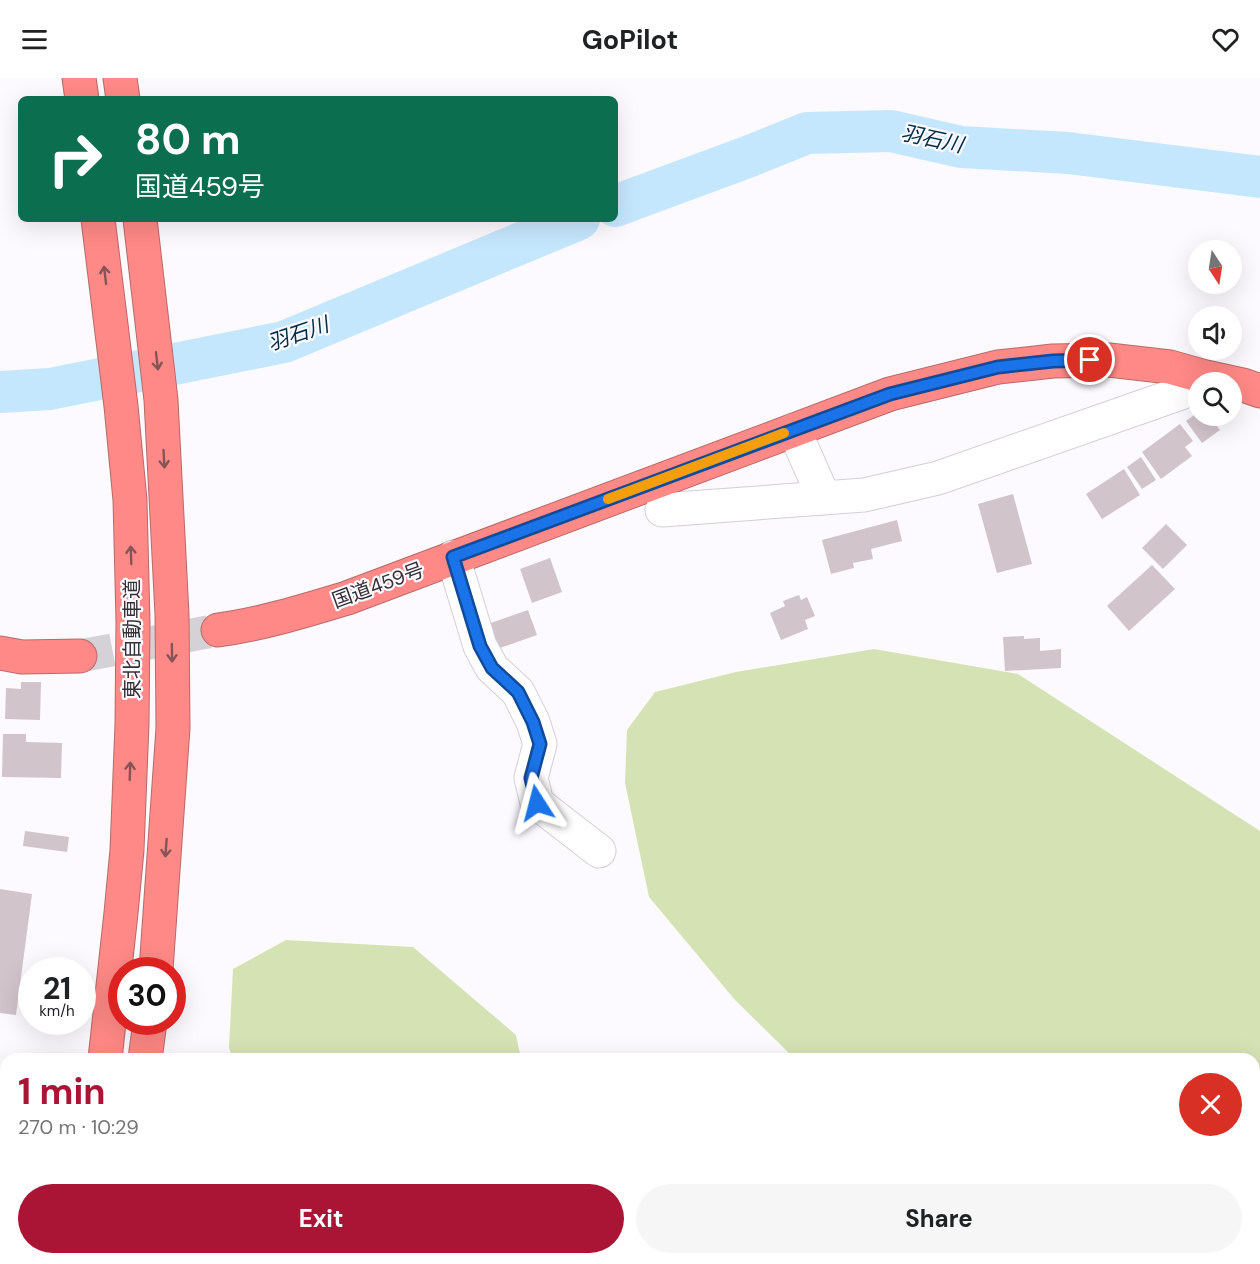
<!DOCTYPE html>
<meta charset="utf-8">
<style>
:root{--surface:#fff;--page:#f6f6f6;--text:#202124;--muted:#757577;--accent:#aa1435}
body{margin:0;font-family:"DM Sans","Noto Sans JP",sans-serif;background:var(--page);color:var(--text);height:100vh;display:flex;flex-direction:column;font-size:22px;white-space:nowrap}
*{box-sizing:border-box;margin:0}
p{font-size:20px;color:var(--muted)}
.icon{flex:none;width:33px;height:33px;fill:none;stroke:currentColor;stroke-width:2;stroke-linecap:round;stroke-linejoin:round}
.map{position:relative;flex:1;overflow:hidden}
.drawer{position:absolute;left:0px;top:975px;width:1260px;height:212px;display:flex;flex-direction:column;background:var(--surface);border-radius:18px 18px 0 0;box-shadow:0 6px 24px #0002}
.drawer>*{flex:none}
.guide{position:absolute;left:18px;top:18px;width:600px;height:126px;border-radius:9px;box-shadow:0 6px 24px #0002;background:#0b6e4f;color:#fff;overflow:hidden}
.needle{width:39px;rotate:168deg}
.buttons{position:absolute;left:1188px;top:162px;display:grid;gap:12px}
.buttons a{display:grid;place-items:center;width:54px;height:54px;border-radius:50%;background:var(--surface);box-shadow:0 6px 24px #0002;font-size:30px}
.speed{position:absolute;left:18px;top:879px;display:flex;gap:12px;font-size:30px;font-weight:700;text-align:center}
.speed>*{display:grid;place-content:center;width:78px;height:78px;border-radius:50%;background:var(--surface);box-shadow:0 6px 24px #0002;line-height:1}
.speed small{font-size:15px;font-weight:400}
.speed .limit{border:9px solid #d22;background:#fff;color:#111}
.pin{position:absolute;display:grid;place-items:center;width:51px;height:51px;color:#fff;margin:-26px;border:3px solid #fff;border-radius:50%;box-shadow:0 2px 6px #0007}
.me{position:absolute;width:66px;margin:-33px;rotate:351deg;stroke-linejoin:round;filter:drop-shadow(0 0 4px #0008)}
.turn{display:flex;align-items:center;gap:21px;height:126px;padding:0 18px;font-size:27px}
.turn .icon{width:78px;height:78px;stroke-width:2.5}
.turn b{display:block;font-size:42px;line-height:51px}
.round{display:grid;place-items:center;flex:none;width:63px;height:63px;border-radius:32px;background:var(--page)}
.headline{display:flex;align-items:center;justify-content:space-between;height:102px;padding:0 18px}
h1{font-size:36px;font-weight:700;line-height:45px;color:var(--accent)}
.cta{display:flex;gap:12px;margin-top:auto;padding:12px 18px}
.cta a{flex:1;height:69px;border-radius:36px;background:var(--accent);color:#fff;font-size:24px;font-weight:700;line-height:69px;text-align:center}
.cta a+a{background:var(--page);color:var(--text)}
header{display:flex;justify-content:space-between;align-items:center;height:78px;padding:0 18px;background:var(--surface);font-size:27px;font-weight:700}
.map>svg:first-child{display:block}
.green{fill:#d5e2b4}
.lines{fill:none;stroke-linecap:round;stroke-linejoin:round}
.stream{stroke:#c5e7fe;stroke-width:7}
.river{stroke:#c5e7fe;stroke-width:42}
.building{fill:#d1c4cb}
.highway-tunnel{stroke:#d5d2d7;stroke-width:33;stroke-dasharray:33 16;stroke-linecap:butt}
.minor-casing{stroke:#d3cdd8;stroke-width:35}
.highway-casing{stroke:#b86a6a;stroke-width:35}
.minor{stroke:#fff;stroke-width:33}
.highway{stroke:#ff8986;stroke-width:33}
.oneway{stroke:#855456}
.route-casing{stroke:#114b97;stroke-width:15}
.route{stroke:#1a73e8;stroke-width:10}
.slow{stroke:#f59e0b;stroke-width:10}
.labels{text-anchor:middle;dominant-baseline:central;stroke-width:4.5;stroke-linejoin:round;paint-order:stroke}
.street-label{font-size:20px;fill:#343136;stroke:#fdfaff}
.water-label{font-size:21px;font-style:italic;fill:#002e47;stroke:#fdfaff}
</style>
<header><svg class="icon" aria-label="menu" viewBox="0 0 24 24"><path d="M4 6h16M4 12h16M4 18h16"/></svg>GoPilot<svg class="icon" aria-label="heart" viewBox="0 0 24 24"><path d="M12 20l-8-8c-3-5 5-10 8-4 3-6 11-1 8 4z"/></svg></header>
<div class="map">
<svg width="1260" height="1186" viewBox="0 0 1260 1186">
<rect width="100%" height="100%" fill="#fdfaff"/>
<g class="green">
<polygon points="874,571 1018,596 1260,753 1260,1186 1007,1186 1002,1181 1254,1180 1254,981 795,981 735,922 649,819 625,705 627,652 655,614 736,594"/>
<polygon points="286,862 413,869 516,957 521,981 232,981 229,969 233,891"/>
</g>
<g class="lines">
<g class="stream">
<polyline points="541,1180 559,1186"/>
<polyline points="257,1186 258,1180"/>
</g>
<g class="river">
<polyline points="615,128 750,78 807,55 891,53 961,69 1068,75 1260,99"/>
<polyline points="0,314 50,311 284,264 579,141"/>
</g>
</g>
<g class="building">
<polygon points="1198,334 1198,338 1209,338 1220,352 1202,365 1186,343"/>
<polygon points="1180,346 1193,363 1185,369 1192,378 1161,401 1142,374"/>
<polygon points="1141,379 1156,402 1142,411 1127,389"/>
<polygon points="1124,391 1140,417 1102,441 1086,416"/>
<polygon points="1013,416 1032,486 997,495 978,426"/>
<polygon points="897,442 902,463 871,471 873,481 853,485 854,490 831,496 822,462"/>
<polygon points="1166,446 1187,467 1163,491 1142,470"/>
<polygon points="550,480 562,514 532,525 520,491"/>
<polygon points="1152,487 1175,511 1129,553 1107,528"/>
<polygon points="799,517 801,522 807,519 815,538 805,542 808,551 781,562 770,535 785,528 783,523"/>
<polygon points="528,532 537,557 497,571 488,546"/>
<polygon points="1024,558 1024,561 1040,560 1040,573 1061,571 1061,590 1005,593 1003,559"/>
<polygon points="21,604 41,604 40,642 5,641 6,610 21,611"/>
<polygon points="3,656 26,656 26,664 62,665 61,700 2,699"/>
<polygon points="25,753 69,759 67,774 23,768"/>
<polygon points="0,811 32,816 16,937 0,935"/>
</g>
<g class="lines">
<polyline class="highway-tunnel" points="80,578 218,552"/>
<g class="minor-casing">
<g id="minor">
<polyline points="794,352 824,420"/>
<polyline points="662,432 864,417 938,400 1181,315"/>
<polyline points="453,479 480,568 492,590 518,614 533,644 540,666 531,700 537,725 599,773"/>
</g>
</g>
<g class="highway-casing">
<g id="highway">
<polyline points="79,0 82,21"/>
<polyline points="120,0 123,21"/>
<polyline points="98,141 121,328 130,422 133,544 132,646 127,772 121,835 105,981"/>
<polyline points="140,141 161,322 172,536 173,650 156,892"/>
<path d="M218 552C262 546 304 533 347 520L890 316 998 289 1053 283 1109 282 1170 289 1202 298 1243 307 1260 313"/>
<polyline points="0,575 22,579 80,578"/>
<polyline points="145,981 150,944"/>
<polyline points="48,1186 49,1180"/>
<polyline points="72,1186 73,1180"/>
<polyline points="111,1186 112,1180"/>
</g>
</g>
<use href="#minor" class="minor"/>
<use href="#highway" class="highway"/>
</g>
<defs><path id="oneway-shaft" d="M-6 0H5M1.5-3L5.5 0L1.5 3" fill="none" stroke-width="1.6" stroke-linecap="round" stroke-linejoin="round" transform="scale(1.5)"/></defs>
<g class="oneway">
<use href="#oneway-shaft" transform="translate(105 197) rotate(-97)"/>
<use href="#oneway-shaft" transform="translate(157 283) rotate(83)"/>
<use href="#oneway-shaft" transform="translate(164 381) rotate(87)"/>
<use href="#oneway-shaft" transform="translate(131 477) rotate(-92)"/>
<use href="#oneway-shaft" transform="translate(172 575) rotate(89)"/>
<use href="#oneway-shaft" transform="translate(130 693) rotate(-88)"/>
<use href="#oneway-shaft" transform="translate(166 770) rotate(94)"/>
</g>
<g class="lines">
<g class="route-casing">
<polyline id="route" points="537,725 531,700 540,666 533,644 518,614 492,590 480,568 453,479 890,316 998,289 1053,283 1090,282"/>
</g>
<use href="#route" class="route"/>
<polyline class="slow" points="608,421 784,355"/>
</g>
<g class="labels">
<g class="street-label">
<text transform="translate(378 507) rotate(-20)">国道459号</text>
<text transform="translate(132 561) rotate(-90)">東北自動車道</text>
</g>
<g class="water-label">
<text transform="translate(932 61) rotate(12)">羽石川</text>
<text transform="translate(298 256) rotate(-19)">羽石川</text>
</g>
</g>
</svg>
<div class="buttons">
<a><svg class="needle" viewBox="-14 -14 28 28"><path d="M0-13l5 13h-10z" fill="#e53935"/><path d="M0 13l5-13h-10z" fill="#757577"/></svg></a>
<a><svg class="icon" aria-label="sound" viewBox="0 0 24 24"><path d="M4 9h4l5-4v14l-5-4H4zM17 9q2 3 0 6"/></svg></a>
<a><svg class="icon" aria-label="search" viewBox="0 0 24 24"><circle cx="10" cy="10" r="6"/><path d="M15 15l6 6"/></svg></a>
</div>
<div class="speed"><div>21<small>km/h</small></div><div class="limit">30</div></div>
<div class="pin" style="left:1090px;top:282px;background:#d93025"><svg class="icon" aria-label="arrive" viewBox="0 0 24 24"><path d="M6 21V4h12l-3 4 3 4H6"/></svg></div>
<svg class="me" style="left:537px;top:725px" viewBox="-20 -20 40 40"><path d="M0-17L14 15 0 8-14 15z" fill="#1a73e8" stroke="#fff" stroke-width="4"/></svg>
<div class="guide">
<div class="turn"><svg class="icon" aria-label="right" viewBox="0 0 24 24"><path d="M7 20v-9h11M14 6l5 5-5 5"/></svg><div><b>80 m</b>国道459号</div></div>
</div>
<section class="drawer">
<div class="headline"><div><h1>1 min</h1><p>270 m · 10:29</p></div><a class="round" style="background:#d93025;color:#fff"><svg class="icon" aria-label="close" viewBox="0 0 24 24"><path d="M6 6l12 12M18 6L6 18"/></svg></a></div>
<div class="cta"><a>Exit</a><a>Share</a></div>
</section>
</div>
